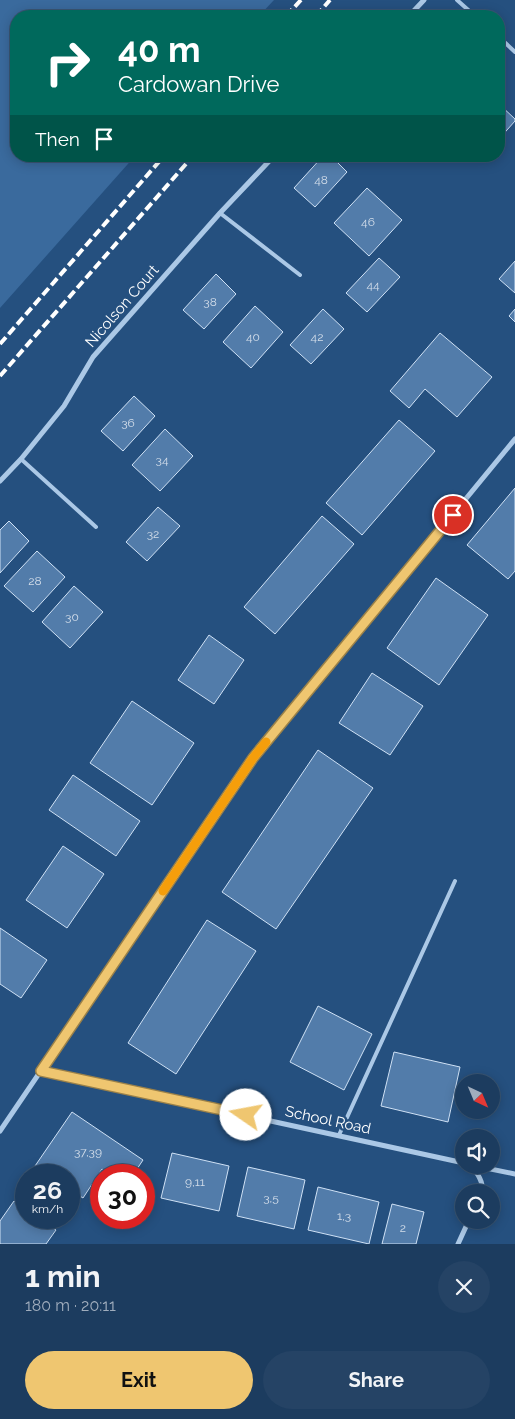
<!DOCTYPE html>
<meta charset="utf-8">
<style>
:root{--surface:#1c3c5f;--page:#254365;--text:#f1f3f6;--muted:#a0adbd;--line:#3a5674;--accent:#efc670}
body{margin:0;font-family:Raleway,sans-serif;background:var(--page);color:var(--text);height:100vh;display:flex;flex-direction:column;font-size:19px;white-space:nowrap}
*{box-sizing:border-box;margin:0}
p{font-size:16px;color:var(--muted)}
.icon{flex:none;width:28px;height:28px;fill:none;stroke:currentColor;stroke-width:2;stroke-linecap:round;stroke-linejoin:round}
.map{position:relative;height:1244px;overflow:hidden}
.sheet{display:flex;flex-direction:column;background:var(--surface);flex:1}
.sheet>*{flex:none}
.top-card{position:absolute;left:10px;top:10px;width:495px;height:152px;border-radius:20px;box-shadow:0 2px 12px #0003,0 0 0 1px var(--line);background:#00695c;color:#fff;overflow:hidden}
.needle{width:32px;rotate:136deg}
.controls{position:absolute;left:455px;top:1074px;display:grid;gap:10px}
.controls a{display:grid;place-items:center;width:45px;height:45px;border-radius:50%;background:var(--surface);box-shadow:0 2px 12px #0003,0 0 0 1px var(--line);font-size:25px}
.speed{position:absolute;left:15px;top:1164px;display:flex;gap:10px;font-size:25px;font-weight:700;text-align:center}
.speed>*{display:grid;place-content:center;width:65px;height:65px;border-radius:50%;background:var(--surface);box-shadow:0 2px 12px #0003,0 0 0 1px var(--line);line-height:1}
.speed small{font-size:12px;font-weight:400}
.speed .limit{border:8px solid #d22;background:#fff;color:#111}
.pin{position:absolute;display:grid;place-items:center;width:42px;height:42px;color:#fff;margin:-21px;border:2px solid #fff;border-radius:50%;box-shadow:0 1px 5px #0007}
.me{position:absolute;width:55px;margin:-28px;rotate:282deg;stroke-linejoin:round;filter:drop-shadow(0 0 4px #0008)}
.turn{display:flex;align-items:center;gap:18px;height:105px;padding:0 25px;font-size:22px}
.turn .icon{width:65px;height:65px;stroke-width:2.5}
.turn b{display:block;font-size:35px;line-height:42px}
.then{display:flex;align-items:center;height:48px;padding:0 25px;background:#0003;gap:10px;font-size:19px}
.round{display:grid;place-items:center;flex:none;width:52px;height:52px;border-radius:26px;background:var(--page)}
.summary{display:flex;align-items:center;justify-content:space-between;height:85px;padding:0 25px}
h1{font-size:30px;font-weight:700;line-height:38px}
.primary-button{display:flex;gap:10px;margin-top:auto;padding:10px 25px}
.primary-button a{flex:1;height:58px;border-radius:30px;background:var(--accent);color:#111;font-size:20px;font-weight:700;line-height:58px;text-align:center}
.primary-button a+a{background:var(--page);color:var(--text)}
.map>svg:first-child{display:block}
.green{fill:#3a6a9d}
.building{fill:#527caa;stroke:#cfe1f5}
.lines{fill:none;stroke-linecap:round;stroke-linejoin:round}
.lane{stroke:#abc8e6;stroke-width:4}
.street{stroke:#abc8e6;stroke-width:5}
.rail{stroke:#fff;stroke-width:4;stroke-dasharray:9 4;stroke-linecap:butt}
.route-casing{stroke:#9b8149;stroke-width:12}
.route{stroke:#efc670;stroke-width:9}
.slow{stroke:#f59e0b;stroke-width:9}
.labels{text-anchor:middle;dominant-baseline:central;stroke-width:5;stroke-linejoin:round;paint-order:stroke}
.number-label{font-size:12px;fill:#d4deea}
.street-label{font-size:15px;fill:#fff;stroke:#25507f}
</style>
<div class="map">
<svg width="515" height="1244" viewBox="0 0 515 1244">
<rect width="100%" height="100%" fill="#25507f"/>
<polygon class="green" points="0,0 274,0 259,16 16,16 16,156 135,156 0,308"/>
<g class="building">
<polygon points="499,104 515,119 515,121 499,139"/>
<polygon points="323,156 331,156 347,172 315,207 294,188"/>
<polygon points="367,188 402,220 369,256 334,223"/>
<polygon points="379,258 400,277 367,312 346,293"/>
<polygon points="515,261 515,293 499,279"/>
<polygon points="216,274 236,294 204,329 183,310"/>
<polygon points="255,306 283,332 251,368 223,342"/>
<polygon points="323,309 344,329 311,364 290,345"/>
<polygon points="515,309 515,322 509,316"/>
<polygon points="440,333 492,377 457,417 425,389 409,408 390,391"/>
<polygon points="134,396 155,416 123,451 101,431"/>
<polygon points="399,420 435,451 362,535 326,503"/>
<polygon points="165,429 193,456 160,491 132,465"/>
<polygon points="515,488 515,571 508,579 467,545"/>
<polygon points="158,507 180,526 147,561 126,542"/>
<polygon points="322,516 354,544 275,634 244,607"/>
<polygon points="9,521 29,541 0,573 0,530"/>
<polygon points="37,551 65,577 33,612 4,586"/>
<polygon points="436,578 488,615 439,685 387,648"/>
<polygon points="74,586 103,612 70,648 42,622"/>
<polygon points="209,635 244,660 214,704 178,680"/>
<polygon points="372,673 423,706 390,755 339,723"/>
<polygon points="132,701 194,743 152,805 90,763"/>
<polygon points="318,750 373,788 276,929 222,892"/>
<polygon points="73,775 140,821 116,856 49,810"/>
<polygon points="63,846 104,874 67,928 26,900"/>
<polygon points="207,920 256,951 176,1074 128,1043"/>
<polygon points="0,928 47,960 21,998 0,984"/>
<polygon points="318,1006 372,1034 344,1090 290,1062"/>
<polygon points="394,1052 460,1067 448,1122 381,1106"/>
<polygon points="72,1112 143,1160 133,1175 110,1175 102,1169 83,1198 69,1189 69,1175 49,1175 35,1166"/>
<polygon points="172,1153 229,1166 219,1211 161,1198"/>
<polygon points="248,1167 305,1180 294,1229 237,1216"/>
<polygon points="318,1187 379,1202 369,1244 308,1230"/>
<polygon points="14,1201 26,1210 26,1218 38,1218 56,1230 46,1244 0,1244 0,1221"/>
<polygon points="392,1204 424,1212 416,1244 382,1244"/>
</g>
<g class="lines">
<g class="lane">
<polyline points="457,0 475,16"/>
<polyline points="499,37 515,52"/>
<polyline points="220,213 300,275"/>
<polyline points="21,459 96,527"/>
<polyline points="339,1135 455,881"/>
</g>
<g class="street">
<polyline points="409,16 424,0"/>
<polyline points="0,481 21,459 64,406 93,357 220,213 274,156"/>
<polyline points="41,1071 464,1163"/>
<polyline points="0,1131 253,758 515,439"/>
<polyline points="471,1165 515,1174"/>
<path d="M471 1165C477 1173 484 1182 482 1192"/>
<polyline points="458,1244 469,1220"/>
</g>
<g class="rail">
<polyline points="286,16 301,0"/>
<polyline points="316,16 330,0"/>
<polyline points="0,344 164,156"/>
<polyline points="0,376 193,156"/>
</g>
</g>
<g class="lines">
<g class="route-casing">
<polyline id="route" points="246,1115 41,1071 253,758 453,515"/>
</g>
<use href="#route" class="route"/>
<polyline class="slow" points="163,891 253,758 266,742"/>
</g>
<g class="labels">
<g class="number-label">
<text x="321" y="180">48</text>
<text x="368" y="222">46</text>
<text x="373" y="285">44</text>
<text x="210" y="302">38</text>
<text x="253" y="337">40</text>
<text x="317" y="337">42</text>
<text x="128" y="423">36</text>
<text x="162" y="460">34</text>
<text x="153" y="534">32</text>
<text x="35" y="581">28</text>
<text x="72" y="617">30</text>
<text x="88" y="1152">37,39</text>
<text x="195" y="1182">9,11</text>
<text x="271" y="1198">3,5</text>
<text x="344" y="1216">1,3</text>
<text x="403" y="1228">2</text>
</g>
<g class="street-label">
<text transform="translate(122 306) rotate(-49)">Nicolson Court</text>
<text transform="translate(328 1120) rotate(12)">School Road</text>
</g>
</g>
</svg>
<div class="controls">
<a><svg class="needle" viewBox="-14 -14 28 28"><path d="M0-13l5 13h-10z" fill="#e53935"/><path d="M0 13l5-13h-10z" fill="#a0adbd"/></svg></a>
<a><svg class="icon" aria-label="sound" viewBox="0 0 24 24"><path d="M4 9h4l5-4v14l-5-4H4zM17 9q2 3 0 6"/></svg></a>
<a><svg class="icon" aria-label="search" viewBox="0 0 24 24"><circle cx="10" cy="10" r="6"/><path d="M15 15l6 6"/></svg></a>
</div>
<div class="speed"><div>26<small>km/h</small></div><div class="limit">30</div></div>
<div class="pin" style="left:453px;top:515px;background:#d93025"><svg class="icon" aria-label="arrive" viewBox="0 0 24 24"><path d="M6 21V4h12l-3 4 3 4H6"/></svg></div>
<svg class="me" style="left:246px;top:1115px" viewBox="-20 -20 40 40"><circle r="19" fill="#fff"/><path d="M0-13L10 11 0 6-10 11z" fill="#efc670"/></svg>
<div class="top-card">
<div class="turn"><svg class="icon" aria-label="right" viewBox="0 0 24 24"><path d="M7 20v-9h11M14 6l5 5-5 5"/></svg><div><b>40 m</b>Cardowan Drive</div></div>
<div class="then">Then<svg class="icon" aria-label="arrive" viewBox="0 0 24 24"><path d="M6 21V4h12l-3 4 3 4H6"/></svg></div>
</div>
</div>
<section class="sheet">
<div class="summary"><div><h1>1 min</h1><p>180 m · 20:11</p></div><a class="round"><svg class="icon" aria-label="close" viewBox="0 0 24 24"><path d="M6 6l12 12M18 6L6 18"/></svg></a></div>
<div class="primary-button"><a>Exit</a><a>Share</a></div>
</section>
